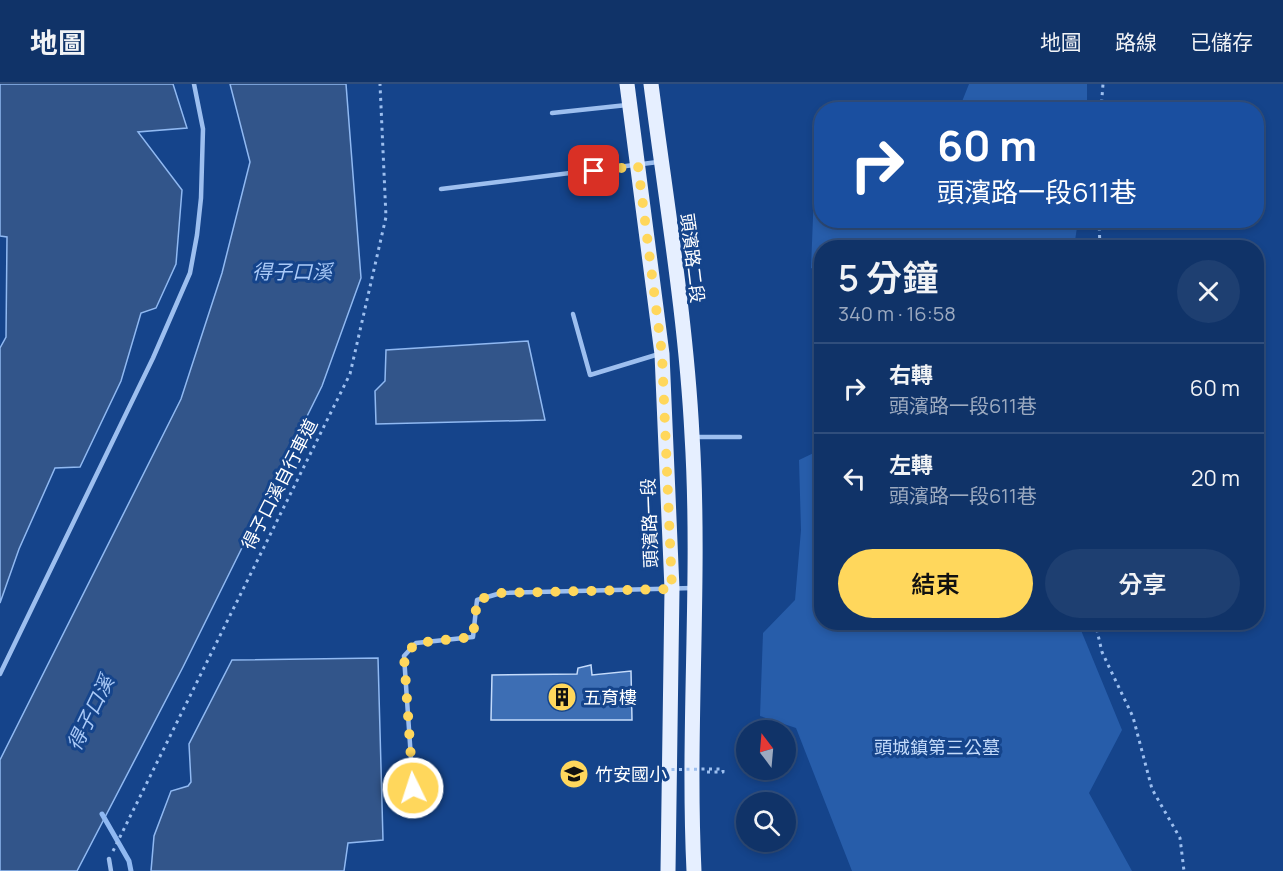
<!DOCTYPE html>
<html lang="zh-TW">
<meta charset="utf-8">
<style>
:root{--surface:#103368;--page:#1e3f71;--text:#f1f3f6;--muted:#9caac0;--line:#304e7c;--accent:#ffd75c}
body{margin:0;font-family:Manrope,"Noto Sans TC",sans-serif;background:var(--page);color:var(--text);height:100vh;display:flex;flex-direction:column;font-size:22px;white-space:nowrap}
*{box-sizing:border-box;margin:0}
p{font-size:20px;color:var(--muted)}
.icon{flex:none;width:33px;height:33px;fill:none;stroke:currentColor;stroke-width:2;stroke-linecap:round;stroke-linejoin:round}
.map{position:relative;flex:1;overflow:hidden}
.side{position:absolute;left:814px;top:156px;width:450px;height:390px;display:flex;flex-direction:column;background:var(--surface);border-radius:24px;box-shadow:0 3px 9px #0003,0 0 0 2px var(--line)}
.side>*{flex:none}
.guide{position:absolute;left:814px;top:18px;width:450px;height:126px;border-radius:24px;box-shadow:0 3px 9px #0003,0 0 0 2px var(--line);background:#1a4fa0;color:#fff;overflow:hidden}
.needle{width:39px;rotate:344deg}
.controls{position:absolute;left:736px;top:636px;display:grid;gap:12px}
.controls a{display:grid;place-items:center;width:60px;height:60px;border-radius:50%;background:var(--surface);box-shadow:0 3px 9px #0003,0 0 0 2px var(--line);font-size:30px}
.pin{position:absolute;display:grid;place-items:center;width:51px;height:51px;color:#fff;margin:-26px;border-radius:12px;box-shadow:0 3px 9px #0006}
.me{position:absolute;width:66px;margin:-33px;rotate:356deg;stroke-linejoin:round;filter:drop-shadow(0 0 4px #0008)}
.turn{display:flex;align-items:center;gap:21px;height:126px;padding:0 24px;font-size:27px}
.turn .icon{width:78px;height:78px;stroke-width:2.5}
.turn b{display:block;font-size:42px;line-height:51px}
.round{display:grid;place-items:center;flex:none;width:63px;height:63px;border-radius:32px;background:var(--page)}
.summary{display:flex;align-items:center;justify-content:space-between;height:102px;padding:0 24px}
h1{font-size:36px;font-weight:600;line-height:45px}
.button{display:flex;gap:12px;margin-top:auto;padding:12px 24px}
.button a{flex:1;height:69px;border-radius:36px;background:var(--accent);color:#111;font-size:24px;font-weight:600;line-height:69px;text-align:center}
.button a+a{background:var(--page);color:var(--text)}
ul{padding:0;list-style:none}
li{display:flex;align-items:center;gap:18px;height:90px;padding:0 24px;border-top:2px solid var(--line)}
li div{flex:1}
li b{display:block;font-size:22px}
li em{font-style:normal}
header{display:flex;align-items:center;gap:36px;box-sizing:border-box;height:84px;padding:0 30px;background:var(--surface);border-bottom:2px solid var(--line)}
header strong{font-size:28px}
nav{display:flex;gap:33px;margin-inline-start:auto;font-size:21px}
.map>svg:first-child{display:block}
.green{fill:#275daa}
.water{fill:#32558a;stroke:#90b9f2;stroke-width:1.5}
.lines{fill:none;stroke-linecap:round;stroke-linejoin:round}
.stream{stroke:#90b9f2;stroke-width:5}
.building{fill:#3d6eb4;stroke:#c4dbfb;stroke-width:1.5}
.path{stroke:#9dbfef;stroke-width:3;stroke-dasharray:3 4.5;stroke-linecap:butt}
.service{stroke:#9dbfef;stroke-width:4.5}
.primary{stroke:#e6efff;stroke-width:15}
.path-bridge{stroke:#9dbfef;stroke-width:3;stroke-dasharray:3 4.5;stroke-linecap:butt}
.route{stroke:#ffd75c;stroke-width:10;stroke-dasharray:0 18}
.labels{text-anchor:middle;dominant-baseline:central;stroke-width:6;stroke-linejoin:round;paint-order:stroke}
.street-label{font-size:18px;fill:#fff;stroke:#15448b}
.poi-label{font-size:18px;fill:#fff;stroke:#15448b;text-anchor:start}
.park-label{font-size:18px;fill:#c4dbfb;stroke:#15448b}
.water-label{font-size:20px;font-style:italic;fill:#a9c9f7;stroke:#15448b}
</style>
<header>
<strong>地圖</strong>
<nav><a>地圖</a><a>路線</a><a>已儲存</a></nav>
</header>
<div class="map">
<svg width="1283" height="787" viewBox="0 0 1283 787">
<rect width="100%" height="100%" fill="#15448b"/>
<g class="green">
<polygon points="969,0 1087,0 1087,25 858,25 872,23 959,25"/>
<polygon points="822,31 822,136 1078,137 1074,163 822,164 822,189 811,184 817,32"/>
<polygon points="822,365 822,538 1078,539 1122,646 1089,709 1132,787 852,787 796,644 760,632 763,549 795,516 801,446 799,376"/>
</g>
<g class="water">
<polygon points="0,0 173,0 187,44 138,48 182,106 176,180 156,224 141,229 121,297 80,383 55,384 19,465 0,519 0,264 6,253 7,153 0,152"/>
<polygon points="230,0 346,0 361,194 322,302 183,583 77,787 0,787 0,676 181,315 222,189 250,78"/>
<polygon points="528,257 545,336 376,340 375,307 385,297 386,266"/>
<polygon points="378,574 383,756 348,759 344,787 151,787 154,752 171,707 188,702 191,698 189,660 232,576"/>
</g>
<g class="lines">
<polyline class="stream" points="102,730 129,777 131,787"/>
</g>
<polygon class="building" points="591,581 592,591 631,587 632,636 491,636 492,591 577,590 578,584"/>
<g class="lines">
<g class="path">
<polyline points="1101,26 1103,0"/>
<polyline points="1099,136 1100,164"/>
<polyline points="1095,538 1102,568 1133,633 1152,705 1180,754 1184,787"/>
<polyline points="649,686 636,686 636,689 655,689"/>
<polyline points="707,688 723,688 723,685 707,685"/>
<polyline points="113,767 350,290 386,133 380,0"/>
</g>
<g class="service">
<polyline points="552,29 627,21"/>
<polyline points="441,105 658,78"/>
<polyline points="573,230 590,291 659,270"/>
<polyline points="695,353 740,353"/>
<polyline points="0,590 153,274 190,189 197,151 201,114 203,45 194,0"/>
<polyline points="413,704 404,572 416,559 473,553 477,516 501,509 693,504"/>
<polyline points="109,775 111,787"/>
</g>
<g class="primary">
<polyline points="627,0 662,270 672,505 668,787"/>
<path d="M651 0C666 117 686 234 692 351 701 496 687 642 694 787"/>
</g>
<polyline class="path-bridge" points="649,686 707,685"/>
</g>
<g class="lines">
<polyline class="route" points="413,704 404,572 416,559 473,553 477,516 501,509 672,505 662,270 638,82 594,87"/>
</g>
<defs>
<g id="building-disc" transform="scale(1.5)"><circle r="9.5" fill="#ffd75c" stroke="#15448b"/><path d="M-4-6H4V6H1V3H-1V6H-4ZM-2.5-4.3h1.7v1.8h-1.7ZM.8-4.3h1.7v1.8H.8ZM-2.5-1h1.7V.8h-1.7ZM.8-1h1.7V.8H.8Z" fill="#111"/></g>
<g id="school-disc" transform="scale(1.5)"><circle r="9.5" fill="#ffd75c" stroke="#15448b"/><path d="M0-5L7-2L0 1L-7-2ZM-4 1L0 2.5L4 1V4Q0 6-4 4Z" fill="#111"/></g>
</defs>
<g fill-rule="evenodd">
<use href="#building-disc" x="562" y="613"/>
<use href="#school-disc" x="574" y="690"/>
</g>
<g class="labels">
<g class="street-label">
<text transform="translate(693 174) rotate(83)">頭濱路二段</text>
<text transform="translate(279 400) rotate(-63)">得子口溪自行車道</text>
<text transform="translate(649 439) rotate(-92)">頭濱路一段</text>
</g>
<g class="poi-label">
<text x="583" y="613">五育樓</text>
<text x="595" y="690">竹安國小</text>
</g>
<g class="park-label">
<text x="937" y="663">頭城鎮第三公墓</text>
</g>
<g class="water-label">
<text x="292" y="187">得子口溪</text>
<text transform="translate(90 629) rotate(-64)">得子口溪</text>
</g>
</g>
</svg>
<div class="controls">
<a><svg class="needle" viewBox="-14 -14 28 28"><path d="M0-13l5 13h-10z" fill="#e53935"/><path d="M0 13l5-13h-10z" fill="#9caac0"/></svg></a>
<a><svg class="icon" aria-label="search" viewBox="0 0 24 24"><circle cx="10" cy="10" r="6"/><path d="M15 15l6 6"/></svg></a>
</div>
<div class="pin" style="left:594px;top:87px;background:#d93025"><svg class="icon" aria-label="arrive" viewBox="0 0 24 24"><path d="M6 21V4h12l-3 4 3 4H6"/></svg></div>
<svg class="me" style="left:413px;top:704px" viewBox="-20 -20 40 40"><circle r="17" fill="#ffd75c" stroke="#fff" stroke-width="3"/><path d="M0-11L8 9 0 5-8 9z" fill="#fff"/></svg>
<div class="guide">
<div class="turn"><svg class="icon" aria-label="right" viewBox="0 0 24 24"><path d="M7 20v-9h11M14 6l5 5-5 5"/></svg><div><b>60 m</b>頭濱路一段611巷</div></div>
</div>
<section class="side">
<div class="summary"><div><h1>5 分鐘</h1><p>340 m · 16:58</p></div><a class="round"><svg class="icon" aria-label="close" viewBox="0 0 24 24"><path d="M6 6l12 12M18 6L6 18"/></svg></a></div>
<ul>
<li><svg class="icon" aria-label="right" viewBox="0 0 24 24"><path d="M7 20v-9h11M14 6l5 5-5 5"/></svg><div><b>右轉</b><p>頭濱路一段611巷</p></div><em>60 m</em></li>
<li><svg class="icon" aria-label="left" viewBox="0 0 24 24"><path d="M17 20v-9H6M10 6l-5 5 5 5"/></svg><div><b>左轉</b><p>頭濱路一段611巷</p></div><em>20 m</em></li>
</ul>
<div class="button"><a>結束</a><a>分享</a></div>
</section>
</div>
